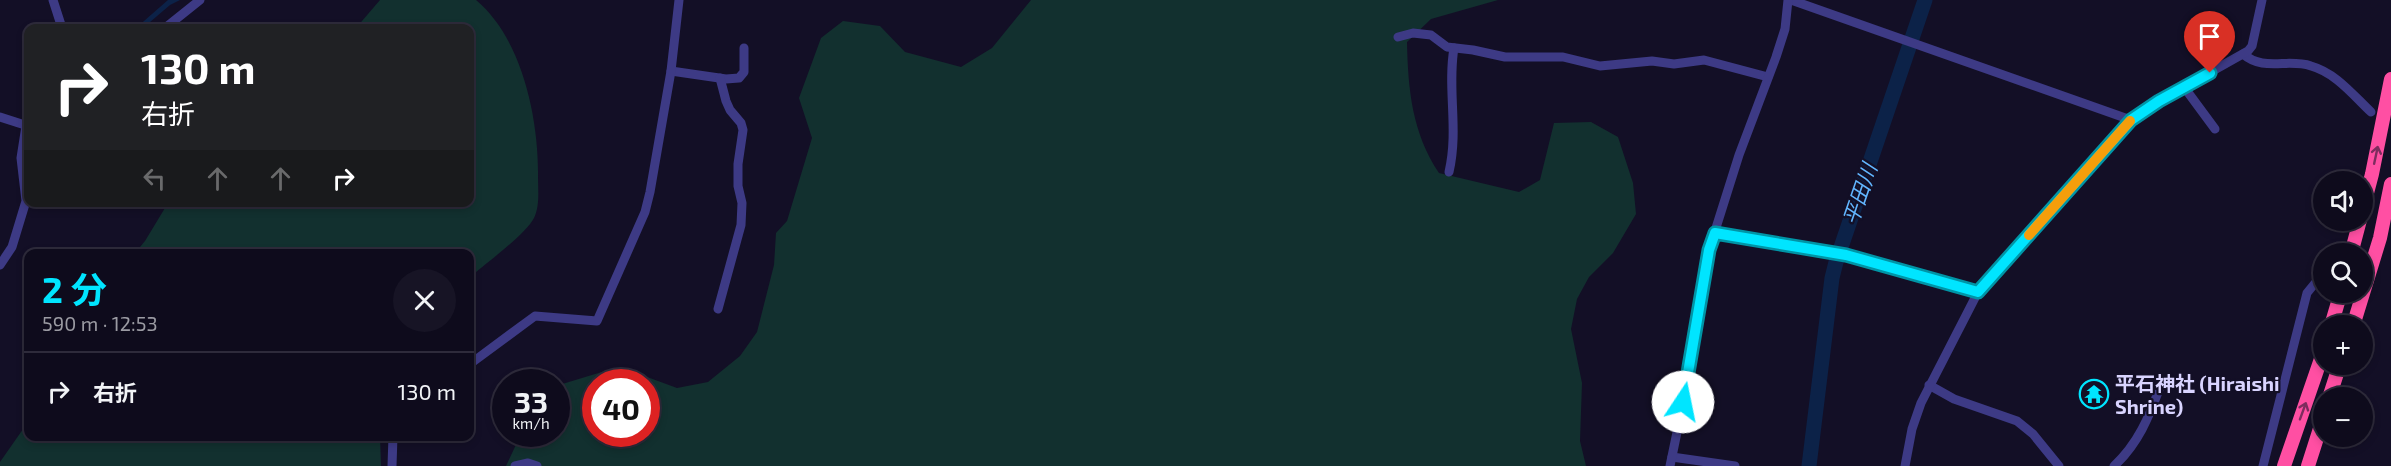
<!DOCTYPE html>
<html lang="ja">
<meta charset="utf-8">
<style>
:root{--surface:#0e0b1c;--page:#171425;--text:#f1f3f6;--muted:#9b9ba3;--line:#2e2b3b;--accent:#00e5ff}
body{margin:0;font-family:"Exo 2","Noto Sans JP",sans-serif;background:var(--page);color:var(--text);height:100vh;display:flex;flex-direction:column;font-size:22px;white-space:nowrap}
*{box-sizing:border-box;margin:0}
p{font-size:20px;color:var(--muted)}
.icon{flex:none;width:33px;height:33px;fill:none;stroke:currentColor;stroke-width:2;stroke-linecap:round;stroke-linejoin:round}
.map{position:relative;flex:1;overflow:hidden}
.details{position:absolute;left:24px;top:249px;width:450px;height:192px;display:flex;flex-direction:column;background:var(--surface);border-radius:12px;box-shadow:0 3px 9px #0003,0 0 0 2px var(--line)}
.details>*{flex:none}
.banner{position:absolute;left:24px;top:24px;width:450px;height:183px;border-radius:12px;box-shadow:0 3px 9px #0003,0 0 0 2px var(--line);background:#202124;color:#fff;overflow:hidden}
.controls{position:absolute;left:2313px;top:171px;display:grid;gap:12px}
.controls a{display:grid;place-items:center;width:60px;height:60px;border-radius:50%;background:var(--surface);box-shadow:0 3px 9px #0003,0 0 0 2px var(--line);font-size:30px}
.speed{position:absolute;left:492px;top:369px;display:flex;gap:12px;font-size:30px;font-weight:700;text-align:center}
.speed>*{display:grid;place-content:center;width:78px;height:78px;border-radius:50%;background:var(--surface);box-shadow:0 3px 9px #0003,0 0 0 2px var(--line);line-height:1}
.speed small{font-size:15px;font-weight:400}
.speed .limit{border:9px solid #d22;background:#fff;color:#111}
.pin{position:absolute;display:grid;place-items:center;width:51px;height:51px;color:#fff;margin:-62px -26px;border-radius:50% 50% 50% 0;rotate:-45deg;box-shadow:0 0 6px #0007}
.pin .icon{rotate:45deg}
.me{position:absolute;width:66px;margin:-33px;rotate:11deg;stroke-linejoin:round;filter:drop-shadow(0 0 4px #0008)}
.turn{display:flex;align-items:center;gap:21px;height:126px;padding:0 18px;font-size:27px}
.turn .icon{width:78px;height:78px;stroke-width:2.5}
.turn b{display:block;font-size:42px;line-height:51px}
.lanes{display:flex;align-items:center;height:57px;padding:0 18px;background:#0003;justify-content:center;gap:30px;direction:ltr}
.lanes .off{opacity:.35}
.round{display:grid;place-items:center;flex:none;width:63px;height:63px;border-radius:32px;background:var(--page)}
.head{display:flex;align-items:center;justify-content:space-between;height:102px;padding:0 18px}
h1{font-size:36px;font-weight:700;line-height:45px;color:var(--accent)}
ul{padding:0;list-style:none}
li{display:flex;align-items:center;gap:18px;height:78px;padding:0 18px;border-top:2px solid var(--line)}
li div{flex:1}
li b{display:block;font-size:22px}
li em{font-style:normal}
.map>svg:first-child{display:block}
.green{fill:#12302f;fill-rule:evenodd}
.water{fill:#0c2248}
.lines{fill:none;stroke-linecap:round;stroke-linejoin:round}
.river{stroke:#0c2248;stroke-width:15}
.minor{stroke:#3d3a85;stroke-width:9}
.highway{stroke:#ff4fa3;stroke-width:14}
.oneway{stroke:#7d2c5e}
.route-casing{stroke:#0095a6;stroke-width:15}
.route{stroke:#00e5ff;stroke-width:10}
.slow{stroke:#f59e0b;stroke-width:10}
.labels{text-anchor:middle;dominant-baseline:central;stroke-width:4.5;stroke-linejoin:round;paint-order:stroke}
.poi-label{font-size:20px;font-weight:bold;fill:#d9d4ff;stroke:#130f26;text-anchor:start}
.water-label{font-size:21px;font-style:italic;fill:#62b6ff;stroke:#130f26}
</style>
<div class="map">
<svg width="2391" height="466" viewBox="0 0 2391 466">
<rect width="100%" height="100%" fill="#130f26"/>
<g class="green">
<path d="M380 0H476C522 38 539 119 538 177 538 190 540 206 534 218 526 234 485 264 470 277V254L135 253 145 241 168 203 470 202V28H356Z"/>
<path d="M1031 0H1498L1431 19 1407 42C1408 89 1412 133 1439 173L1519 192 1540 180 1554 123 1591 122 1618 137 1633 183 1636 214 1613 253 1589 277 1577 299 1571 329 1582 383 1580 441 1586 466H506L521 434H556L557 387 559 385 605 371 639 374 677 388 708 382 740 356 757 332 774 265 776 233 787 221 812 138 799 98 821 38 843 21 880 26 905 52 961 67 992 48ZM596 382H646V434H596Z"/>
<polygon points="28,422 28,436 380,437 381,464 381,466 0,466 0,462"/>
</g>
<polygon class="water" points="168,0 180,0 170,5 143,28 136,28"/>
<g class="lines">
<polyline class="river" points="1809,466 1832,278 1836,262 1925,0"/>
<g class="minor">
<polyline points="53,0 62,28"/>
<polyline points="1791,0 2131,120"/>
<polyline points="165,28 200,0"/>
<polyline points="1398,37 1413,33 1431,35 1447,47 1473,50 1505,57 1563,57 1600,66 1652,61 1674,64 1704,60 1768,77"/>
<path d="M2243 54C2264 72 2287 58 2311 66 2336 73 2353 95 2371 112"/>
<polyline points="671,71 726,79 739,78 744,72 744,48"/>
<polyline points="2184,87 2215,129"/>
<polyline points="0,117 28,126"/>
<path d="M1449 172C1459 129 1447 89 1454 48"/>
<polyline points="1715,233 1846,255 1978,292"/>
<polyline points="0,265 12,247 26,201 21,158 26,126"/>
<polyline points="718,309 741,225 742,203 738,186 738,164 743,130 741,123 730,110 726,101 720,78"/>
<polyline points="470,364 535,316 597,321 645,212 650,192 671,71 679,0"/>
<polyline points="1929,385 1954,399 2017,421 2033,434 2059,466"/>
<polyline points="1672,457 1735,466"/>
<polyline points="392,466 393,436"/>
<polyline points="515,466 528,463 537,466"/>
<polyline points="1670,466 1687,384 1709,250 1739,155 1776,57 1785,29 1788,0"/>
<polyline points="1905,466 1912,429 1921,403 1978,292 2131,120 2159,101 2248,51 2252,46 2262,0"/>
<path d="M2114 466C2138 444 2149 417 2160 387"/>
<polyline points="2263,466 2307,293 2316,282 2324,282"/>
</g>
<g class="highway">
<polyline points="2362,212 2372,174 2391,79"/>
<polyline points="2351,254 2360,220"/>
<polyline points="2331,326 2341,292"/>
<polyline points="2353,326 2380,238 2391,184"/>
<polyline points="2329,398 2340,364"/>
<polyline points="2284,466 2324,350"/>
<polyline points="2308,466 2324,416"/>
</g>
</g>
<defs><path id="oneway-shaft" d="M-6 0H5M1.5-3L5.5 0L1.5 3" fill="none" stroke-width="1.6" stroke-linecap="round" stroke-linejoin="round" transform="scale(1.5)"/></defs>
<g class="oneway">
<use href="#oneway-shaft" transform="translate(2376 155) rotate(-78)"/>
<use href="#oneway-shaft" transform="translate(2303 411) rotate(-70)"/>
</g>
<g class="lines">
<g class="route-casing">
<polyline id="route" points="1683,402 1709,250 1715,233 1846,255 1978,292 2131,120 2159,101 2210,73"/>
</g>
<use href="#route" class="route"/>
<polyline class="slow" points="2029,235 2130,121"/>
</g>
<defs>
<g id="temple-ring" transform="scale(1.5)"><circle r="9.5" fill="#130f26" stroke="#00e5ff" stroke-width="1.5"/><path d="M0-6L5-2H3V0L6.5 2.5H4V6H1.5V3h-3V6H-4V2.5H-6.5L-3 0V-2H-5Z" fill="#00e5ff"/></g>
</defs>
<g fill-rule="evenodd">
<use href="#temple-ring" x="2094" y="394"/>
</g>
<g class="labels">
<g class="poi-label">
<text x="2115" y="383">平石神社 (Hiraishi<tspan x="2115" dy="23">Shrine)</tspan></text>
</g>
<g class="water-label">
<text transform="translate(1859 194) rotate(-71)">平田川</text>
</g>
</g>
</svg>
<div class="controls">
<a><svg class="icon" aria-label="sound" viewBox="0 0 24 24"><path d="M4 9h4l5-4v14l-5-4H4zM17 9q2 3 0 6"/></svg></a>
<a><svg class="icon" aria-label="search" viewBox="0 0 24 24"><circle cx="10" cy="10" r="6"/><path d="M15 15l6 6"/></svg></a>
<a>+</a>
<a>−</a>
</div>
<div class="speed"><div>33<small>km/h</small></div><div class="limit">40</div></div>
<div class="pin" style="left:2210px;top:73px;background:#d93025"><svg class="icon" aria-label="arrive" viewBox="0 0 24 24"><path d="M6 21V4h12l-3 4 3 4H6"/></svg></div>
<svg class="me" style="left:1683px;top:402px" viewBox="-20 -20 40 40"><circle r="19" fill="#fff"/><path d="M0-13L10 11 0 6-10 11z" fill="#00e5ff"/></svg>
<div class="banner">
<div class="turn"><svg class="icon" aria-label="right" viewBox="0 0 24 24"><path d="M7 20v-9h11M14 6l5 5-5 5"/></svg><div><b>130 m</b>右折</div></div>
<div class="lanes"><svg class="icon off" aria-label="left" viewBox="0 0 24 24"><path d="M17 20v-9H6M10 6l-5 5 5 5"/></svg><svg class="icon off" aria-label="ahead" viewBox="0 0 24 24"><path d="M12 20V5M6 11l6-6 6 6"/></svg><svg class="icon off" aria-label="ahead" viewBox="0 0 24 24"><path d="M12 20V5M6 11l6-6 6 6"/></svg><svg class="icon" aria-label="right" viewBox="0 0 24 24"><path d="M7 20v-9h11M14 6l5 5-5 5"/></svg></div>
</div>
<section class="details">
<div class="head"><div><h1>2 分</h1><p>590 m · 12:53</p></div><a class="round"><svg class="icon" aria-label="close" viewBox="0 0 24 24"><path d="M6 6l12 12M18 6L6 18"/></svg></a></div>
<ul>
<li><svg class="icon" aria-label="right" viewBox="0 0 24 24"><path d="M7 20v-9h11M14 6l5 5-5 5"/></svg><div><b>右折</b></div><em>130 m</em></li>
</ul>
</section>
</div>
